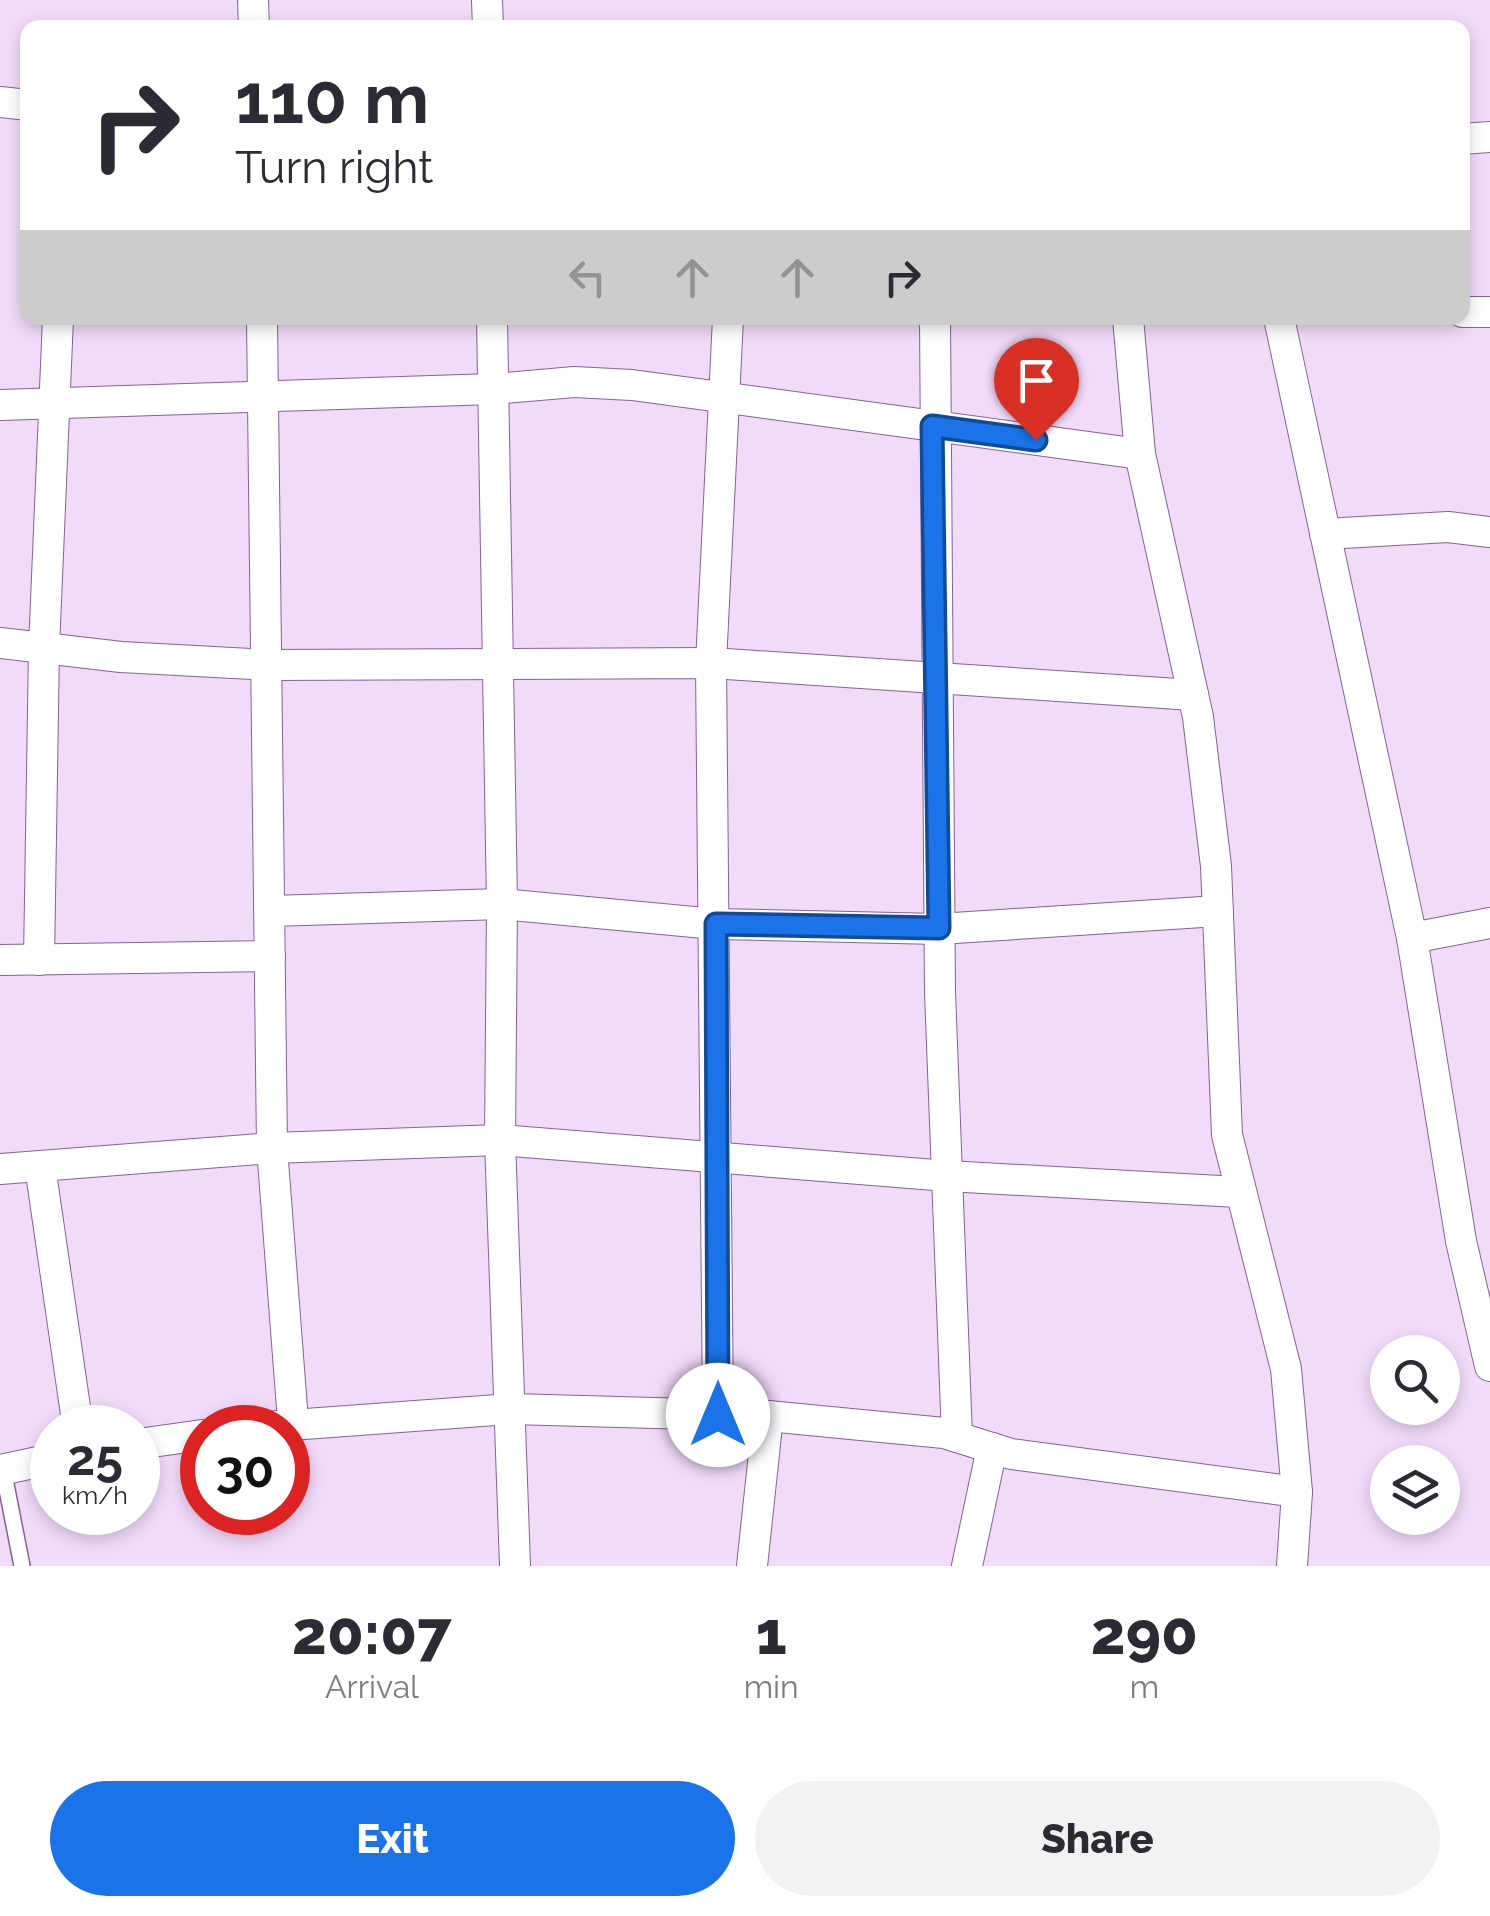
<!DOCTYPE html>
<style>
:root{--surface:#fff;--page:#f2f2f3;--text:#2b2b33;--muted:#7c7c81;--accent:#1a73e8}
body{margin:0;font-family:Raleway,sans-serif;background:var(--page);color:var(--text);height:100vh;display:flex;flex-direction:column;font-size:38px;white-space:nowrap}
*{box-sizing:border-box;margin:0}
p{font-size:32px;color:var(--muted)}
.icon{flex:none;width:55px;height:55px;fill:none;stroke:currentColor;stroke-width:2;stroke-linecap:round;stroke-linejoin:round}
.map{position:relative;height:1566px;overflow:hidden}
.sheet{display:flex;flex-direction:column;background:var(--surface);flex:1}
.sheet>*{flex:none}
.top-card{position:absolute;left:20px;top:20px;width:1450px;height:305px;border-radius:20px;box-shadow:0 5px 15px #0003;background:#fff;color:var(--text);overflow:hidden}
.buttons{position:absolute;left:1370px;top:1335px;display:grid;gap:20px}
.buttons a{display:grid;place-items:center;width:90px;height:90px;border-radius:50%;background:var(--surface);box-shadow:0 5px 15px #0003;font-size:50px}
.speed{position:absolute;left:30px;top:1405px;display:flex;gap:20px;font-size:50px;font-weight:700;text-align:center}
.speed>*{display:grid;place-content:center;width:130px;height:130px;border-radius:50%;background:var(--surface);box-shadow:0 5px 15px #0003;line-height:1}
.speed small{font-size:25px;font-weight:400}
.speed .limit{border:15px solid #d22;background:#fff;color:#111}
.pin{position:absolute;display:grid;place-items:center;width:85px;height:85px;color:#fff;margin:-102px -42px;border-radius:50% 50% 50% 0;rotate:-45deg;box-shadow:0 0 10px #0007}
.pin .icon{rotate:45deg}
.me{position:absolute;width:110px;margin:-55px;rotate:0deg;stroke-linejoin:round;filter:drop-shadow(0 0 8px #0008)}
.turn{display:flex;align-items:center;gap:35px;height:210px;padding:0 50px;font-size:45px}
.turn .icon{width:130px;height:130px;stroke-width:2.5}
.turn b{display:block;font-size:70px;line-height:85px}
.lanes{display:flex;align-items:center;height:95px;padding:0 50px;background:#0003;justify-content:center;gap:50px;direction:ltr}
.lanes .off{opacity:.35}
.eta{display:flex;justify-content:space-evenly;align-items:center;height:170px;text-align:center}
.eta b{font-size:60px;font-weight:800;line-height:70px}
.button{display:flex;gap:20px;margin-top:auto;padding:20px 50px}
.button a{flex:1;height:115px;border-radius:60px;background:var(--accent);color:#fff;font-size:40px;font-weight:800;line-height:115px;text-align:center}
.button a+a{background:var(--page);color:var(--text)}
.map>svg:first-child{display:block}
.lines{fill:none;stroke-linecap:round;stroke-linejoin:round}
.service-casing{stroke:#856292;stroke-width:18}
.minor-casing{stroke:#856292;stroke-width:32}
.service{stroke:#fff;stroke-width:15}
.minor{stroke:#fff;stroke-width:30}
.route-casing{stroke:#114b97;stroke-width:25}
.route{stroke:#1a73e8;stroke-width:18}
</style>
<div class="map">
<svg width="1490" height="1566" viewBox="0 0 1490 1566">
<rect width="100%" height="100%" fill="#f1dafa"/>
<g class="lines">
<g class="service-casing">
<polyline id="service" points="3,1469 22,1566"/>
</g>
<g class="minor-casing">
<g id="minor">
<polyline points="253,0 254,28"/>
<polyline points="487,0 488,28"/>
<polyline points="0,102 28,105"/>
<polyline points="1462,139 1490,137"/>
<polyline points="1462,312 1490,312"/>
<polyline points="262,318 272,1148 293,1421"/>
<polyline points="492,318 502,904 500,1140 515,1566"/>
<polyline points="935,318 940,992 957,1437"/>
<polyline points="1128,318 1140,454 1198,717 1216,866 1227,1135 1286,1369 1297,1492 1292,1566"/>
<polyline points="1279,318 1412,938 1461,1241 1490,1366"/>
<polyline points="0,405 494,389 574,382 632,385 1140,454"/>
<polyline points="1325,534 1448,527 1490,532"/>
<polyline points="0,643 121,657 268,665 711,663 1193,695"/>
<polyline points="271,911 502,904 715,924 939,929 1218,911"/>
<polyline points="1412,938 1490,923"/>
<polyline points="0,960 270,956"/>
<polyline points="39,960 44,648 58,318"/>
<polyline points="40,1166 78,1428"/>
<polyline points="0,1169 272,1148 500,1140 947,1176 1238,1192"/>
<polyline points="718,1415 711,663 728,318"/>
<polyline points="251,1428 511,1409 768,1416 944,1433 1011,1454 1297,1492"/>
<polyline points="138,1444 202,1435"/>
<polyline points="0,1470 52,1459"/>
<polyline points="752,1566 768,1416"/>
<polyline points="967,1566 992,1448"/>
</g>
</g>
<use href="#service" class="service"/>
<use href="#minor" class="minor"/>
</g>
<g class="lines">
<g class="route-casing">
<polyline id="route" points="718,1415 716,924 939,928 932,426 1036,440"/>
</g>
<use href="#route" class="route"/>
</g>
</svg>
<div class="buttons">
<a><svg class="icon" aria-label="search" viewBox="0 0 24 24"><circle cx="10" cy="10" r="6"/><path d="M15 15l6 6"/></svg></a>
<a><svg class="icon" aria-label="layers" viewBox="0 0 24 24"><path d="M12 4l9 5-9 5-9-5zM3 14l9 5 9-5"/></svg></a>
</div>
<div class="speed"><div>25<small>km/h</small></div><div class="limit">30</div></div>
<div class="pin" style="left:1036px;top:440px;background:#d93025"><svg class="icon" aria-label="arrive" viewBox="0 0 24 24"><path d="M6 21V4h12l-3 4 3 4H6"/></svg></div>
<svg class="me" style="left:718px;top:1415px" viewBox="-20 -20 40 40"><circle r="19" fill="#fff"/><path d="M0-13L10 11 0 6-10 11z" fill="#1a73e8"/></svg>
<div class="top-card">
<div class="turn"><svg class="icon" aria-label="right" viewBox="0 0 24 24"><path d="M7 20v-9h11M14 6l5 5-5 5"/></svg><div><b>110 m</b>Turn right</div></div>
<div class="lanes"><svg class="icon off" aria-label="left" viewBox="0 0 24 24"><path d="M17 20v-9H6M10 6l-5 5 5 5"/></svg><svg class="icon off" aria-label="ahead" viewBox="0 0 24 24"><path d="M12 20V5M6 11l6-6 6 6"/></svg><svg class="icon off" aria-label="ahead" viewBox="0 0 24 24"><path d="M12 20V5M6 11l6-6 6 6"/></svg><svg class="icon" aria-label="right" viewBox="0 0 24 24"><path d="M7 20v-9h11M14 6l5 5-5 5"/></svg></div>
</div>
</div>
<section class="sheet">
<div class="eta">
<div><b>20:07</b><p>Arrival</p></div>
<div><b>1</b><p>min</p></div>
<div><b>290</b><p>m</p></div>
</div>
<div class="button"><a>Exit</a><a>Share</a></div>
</section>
